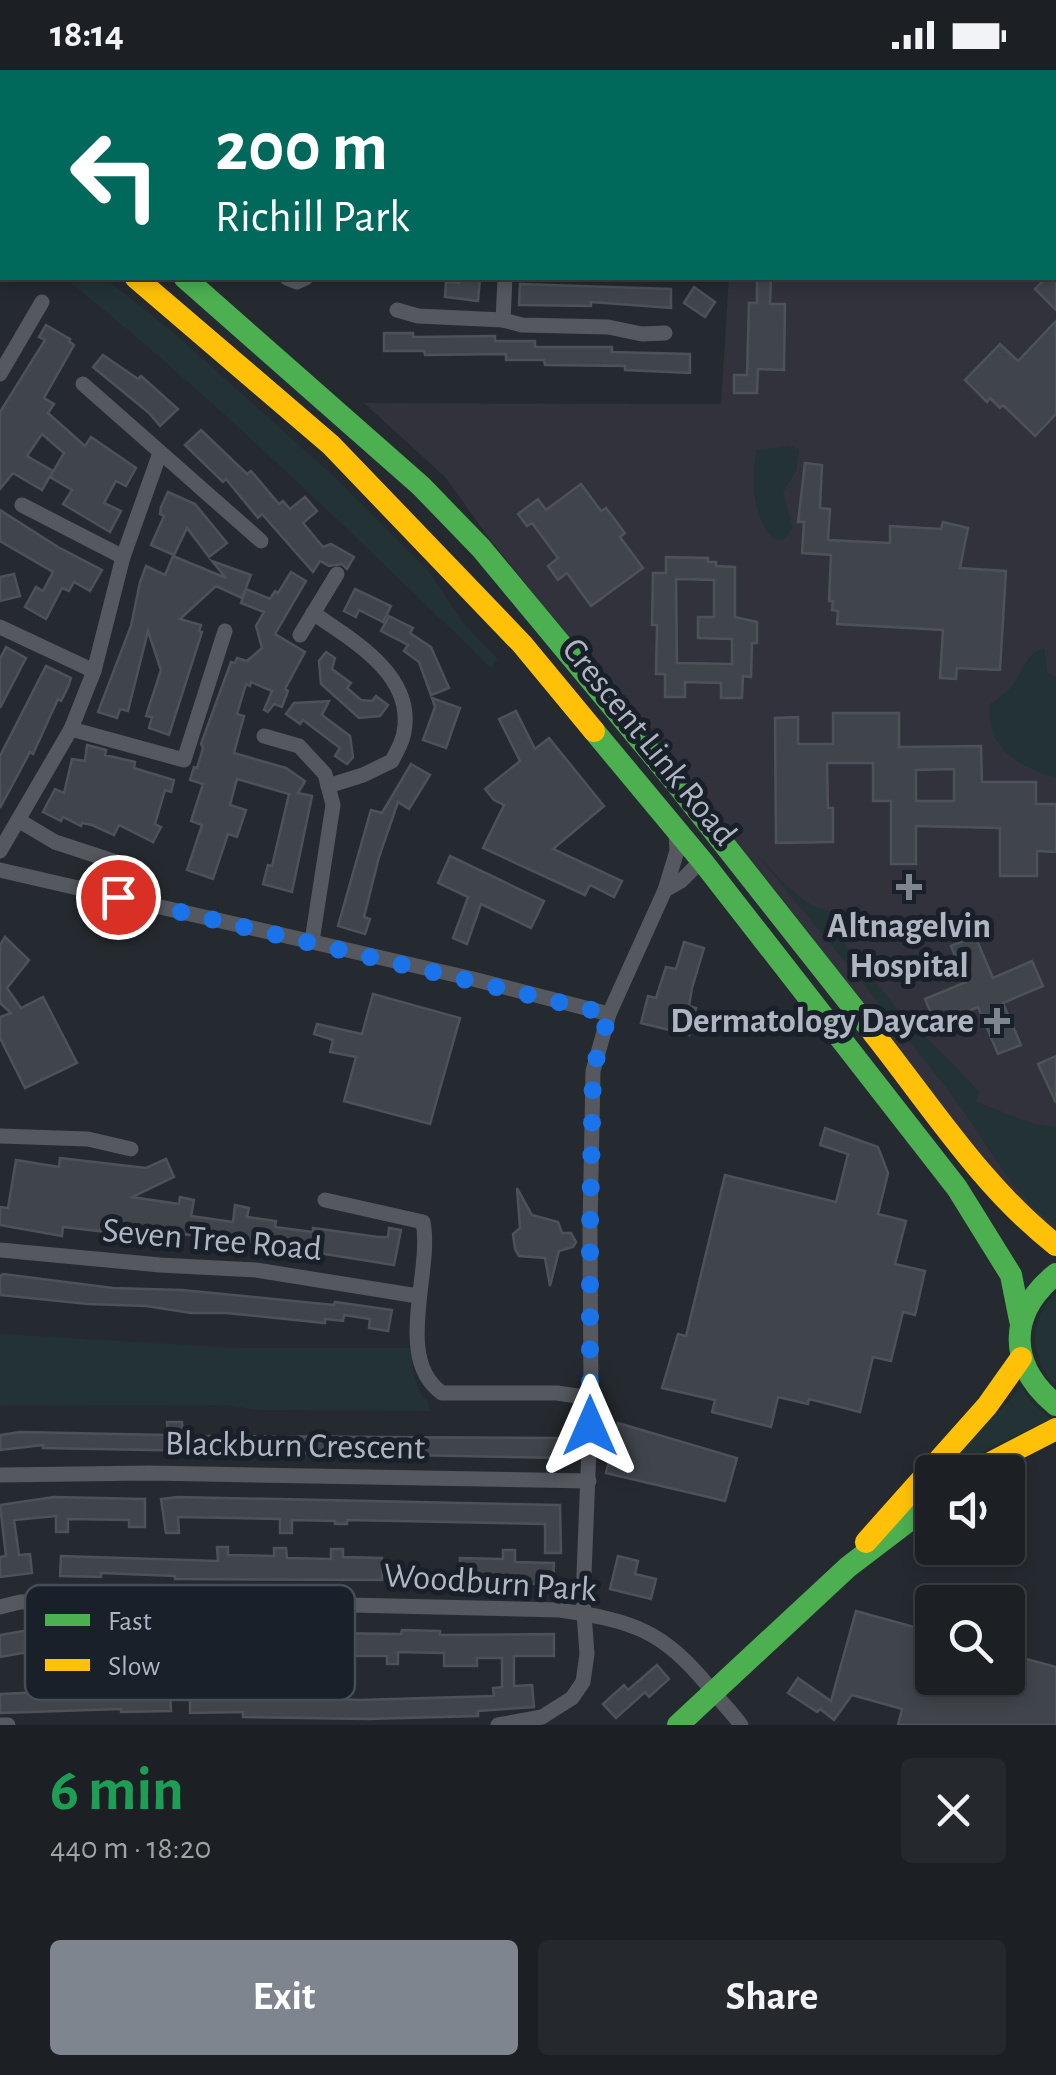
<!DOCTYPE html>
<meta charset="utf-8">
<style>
:root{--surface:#1c2024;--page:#25282c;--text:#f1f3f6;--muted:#a0a3a6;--line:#3a3e41;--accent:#7f858f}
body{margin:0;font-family:"Alegreya Sans",sans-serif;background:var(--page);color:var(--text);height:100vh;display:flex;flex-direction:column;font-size:38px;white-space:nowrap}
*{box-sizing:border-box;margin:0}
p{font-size:32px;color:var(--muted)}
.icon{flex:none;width:55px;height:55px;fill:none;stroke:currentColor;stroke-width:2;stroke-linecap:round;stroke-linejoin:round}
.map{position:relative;height:1655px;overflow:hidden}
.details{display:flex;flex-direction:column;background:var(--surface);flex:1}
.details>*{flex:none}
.top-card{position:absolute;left:0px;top:0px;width:1058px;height:210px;box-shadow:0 5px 15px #0003,0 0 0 2px var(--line);background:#00695c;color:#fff;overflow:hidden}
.tools{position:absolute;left:915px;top:1385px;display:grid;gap:20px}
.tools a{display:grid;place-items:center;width:110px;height:110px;border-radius:10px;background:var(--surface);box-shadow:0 5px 15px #0003,0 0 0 2px var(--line);font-size:50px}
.pin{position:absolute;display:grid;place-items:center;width:85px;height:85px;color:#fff;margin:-42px;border:5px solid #fff;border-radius:50%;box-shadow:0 2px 10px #0007}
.me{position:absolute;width:110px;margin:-55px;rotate:0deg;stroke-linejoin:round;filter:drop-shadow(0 0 8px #0008)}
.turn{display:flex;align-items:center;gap:35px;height:210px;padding:0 50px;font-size:45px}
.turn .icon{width:130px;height:130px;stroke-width:2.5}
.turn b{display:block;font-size:70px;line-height:85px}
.round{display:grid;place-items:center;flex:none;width:105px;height:105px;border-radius:10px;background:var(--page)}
.summary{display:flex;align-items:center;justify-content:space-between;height:170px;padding:0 50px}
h1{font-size:60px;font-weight:700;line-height:75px;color:#1e9e55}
.cta{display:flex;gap:20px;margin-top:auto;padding:20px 50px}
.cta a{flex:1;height:115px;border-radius:10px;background:var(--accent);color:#fff;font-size:40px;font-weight:700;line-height:115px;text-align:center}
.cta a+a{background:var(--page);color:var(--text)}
.status{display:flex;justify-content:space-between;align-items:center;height:70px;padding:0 50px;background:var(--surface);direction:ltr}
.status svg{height:28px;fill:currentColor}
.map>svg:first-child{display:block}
.medical{fill:#31323c}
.green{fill:#233235}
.building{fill:#40454c;stroke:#4d5158;stroke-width:2.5;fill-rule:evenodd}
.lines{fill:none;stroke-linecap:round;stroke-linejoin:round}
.street{stroke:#55585f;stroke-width:15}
.fast{stroke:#4caf50;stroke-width:22}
.slow{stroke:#ffc107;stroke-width:22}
.route{stroke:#1a73e8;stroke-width:18;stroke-dasharray:0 32.4}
.poi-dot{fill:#7f858f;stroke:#1a202a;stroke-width:4}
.labels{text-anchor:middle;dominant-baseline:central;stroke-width:10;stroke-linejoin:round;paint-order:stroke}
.street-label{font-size:35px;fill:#afb6c2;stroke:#1a202a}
.poi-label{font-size:35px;font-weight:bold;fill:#afb6c2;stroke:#1a202a}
.key{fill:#1a202a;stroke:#474d58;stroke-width:2.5}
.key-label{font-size:28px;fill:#afb6c2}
</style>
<div class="status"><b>18:14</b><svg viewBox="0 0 49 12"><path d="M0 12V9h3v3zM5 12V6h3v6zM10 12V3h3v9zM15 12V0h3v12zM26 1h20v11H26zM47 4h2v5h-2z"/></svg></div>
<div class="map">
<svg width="1056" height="1655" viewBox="0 0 1056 1655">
<rect width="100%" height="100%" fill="#252a30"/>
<polygon class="medical" points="743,0 1056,0 1056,1179 489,468 445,407 364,333 721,334 729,208 1055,208 1055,2 743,2"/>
<g class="green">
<path d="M65 208H105L176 265 338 410 429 502 463 553 498 589 491 598C353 464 215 329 65 208Z"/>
<path d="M790 376 799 380 796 401 783 422 793 458 783 470H774C753 447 750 410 757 380Z"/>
<path d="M1044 578 1048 603 1056 607V708C1019 697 985 677 990 634 998 629 1005 624 1011 617 1023 603 1025 583 1044 578Z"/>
<path d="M758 786C787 814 809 849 853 841L859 851 835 861 895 936 979 1021 976 1032 1034 1054 1056 1057V1155C1009 1125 985 1067 951 1024 889 944 823 865 758 786Z"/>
<path d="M1056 1222V1315C1028 1288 1029 1250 1056 1222Z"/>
<path d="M0 1264 240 1278H411C413 1295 413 1321 428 1331L429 1341 257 1340 225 1335 0 1336Z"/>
<polygon points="1022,1317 1032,1333 1051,1349 940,1402"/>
</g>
<g class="building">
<polygon points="460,208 480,208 478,231 445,227 446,212 459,213"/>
<polygon points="757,208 771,208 770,234 785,234 784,300 758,299 757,323 734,323 734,305 747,305 749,233 757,233"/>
<polygon points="1046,208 1056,208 1056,240 1035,219"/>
<polygon points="520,214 671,219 671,238 591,232 591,236 519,235"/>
<polygon points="694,217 715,232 705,247 684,233"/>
<polygon points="1056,251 1056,344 1035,366 1003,335 1000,338 990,328 987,332 965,310 1000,274 1018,291"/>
<polygon points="46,255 70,269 69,271 74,275 44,328 54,334 48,343 85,376 91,367 136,398 126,416 116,411 104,433 121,441 110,462 63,434 72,420 50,407 64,383 42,364 27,386 53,401 42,420 13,403 0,419 0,342 45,270 39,267"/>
<polygon points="384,263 413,263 413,267 495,266 495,271 535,271 535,277 612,277 612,282 690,284 690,303 625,300 625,296 545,295 544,290 506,290 506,284 425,285 424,281 384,281"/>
<polygon points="103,285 138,309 141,306 178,339 160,356 149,343 93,297"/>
<polygon points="201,360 247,404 251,401 279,434 283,431 290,439 305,427 317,441 303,453 323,477 331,474 354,487 347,499 342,494 329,496 320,491 313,502 262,444 258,448 226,409 223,412 185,375"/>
<polygon points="805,393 822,395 820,438 830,439 828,470 890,473 890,456 941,459 943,452 968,458 960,498 1006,501 1000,600 957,598 956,609 940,608 943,560 837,554 838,541 832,540 833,531 829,531 831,485 802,483 804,452 798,452"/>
<polygon points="581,414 601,441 606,438 625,463 620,467 643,498 591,536 567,503 558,510 548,496 558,488 532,453 527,456 518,444 538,429 546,440"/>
<polygon points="168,422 195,434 227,473 209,487 187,458 174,485 151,475 164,446 160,444 161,437"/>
<polygon points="0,440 58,477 102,500 90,521 74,512 69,521 62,518 46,549 25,537 36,517 43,521 53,502 0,471"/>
<polygon points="173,486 226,508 212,491 251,505 242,528 216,516 180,549 201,555 199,561 202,562 169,665 149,658 152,647 146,646 161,600 148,561 128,641 120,639 117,648 98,642 131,556 140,512 146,496 165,505"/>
<path d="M666 487 708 488V492H716V496L735 497V547L757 552V573H752L751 607 743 606 742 628H721V613L685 612V627H665V604H656L657 555H652L653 503H666ZM676 509 714 510V547H698V568L732 569V594L677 593Z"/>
<polygon points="291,502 306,511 275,564 305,582 285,619 288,621 282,637 274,634 268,642 264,640 272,621 251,612 250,616 246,614 237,644 244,646 234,683 286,698 305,711 298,723 312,726 292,822 263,814 268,795 272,796 289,724 237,709 230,735 246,740 237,767 228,764 213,809 187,800 202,755 191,751 203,714 190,710 194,697 197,698 203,678 201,674 231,592 235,593 237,588 247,591 262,578 256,556 264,542 241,533 246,519 270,529 275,521 278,523"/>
<polygon points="14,504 20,526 0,531 0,507"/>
<polygon points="355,519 391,536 383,552 359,540 356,547 344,541"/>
<polygon points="389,546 413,558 410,563 431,577 449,618 431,625 419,592 404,581 408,575 381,561"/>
<polygon points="6,577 26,588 0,638 0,589"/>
<polygon points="326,582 335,588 332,599 351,613 347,618 361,630 372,631 376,626 388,635 380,646 359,648 321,614 319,591"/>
<polygon points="46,596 71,608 68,617 61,631 58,629 33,684 30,682 0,738 0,686"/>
<polygon points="432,628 460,638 446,678 423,670 435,637"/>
<polygon points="329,631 322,645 350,666 353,687 347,694 335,686 340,678 303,650 300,654 286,644 294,633"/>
<polygon points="516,641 535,679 549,668 604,736 553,779 622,811 614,827 590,815 585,825 483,778 504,735 494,730 485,719 520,691 499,649"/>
<path d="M833 643H899V677L981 676 982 712H1036V734H1056V782L1037 781V806H1000V758L916 756V794H891V731H873V693H827L828 738H833V772L776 773 775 648 798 647V674H833ZM954 699V731H916V700Z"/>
<polygon points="87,675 106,680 105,685 135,692 134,698 174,710 171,722 165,720 155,754 161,757 153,772 119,755 114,765 92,755 82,753 81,756 63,747 61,751 43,742 55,719 64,723 72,689 85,691"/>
<polygon points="411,694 430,705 409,739 398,732 379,787 364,847 370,849 365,864 338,856 371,740 382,743"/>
<polygon points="450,786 544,831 531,858 481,834 467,874 453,868 468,827 438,813"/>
<polygon points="975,866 993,908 1032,891 1043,916 1003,933 1021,975 998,984 978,937 936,955 925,929 966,912 951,876"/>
<polygon points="5,867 29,890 7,918 21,938 43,927 77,993 25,1018 0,968 0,947 11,943 0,933 0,875"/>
<polygon points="684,872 704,878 692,918 689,936 696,938 689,965 641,953 648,926 656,928 666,897 676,899"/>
<polygon points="373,924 460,948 430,1054 344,1031 356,987 330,982 333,970 314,964 317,954 362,964"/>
<polygon points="1056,986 1056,1033 1038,994"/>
<polygon points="825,1058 878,1077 888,1103 878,1144 906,1151 895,1194 925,1201 915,1245 903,1242 891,1291 873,1287 860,1342 809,1329 808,1334 778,1327 771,1357 712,1342 715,1330 662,1318 678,1264 686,1266 725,1105 836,1132 848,1084 820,1075"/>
<polygon points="60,1088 146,1098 166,1089 174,1107 132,1127 179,1134 180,1127 194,1130 191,1146 233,1152 235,1135 249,1138 247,1147 276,1151 275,1157 313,1162 313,1158 378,1167 388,1167 389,1158 401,1160 394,1195 231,1169 231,1171 176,1163 174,1170 63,1157 62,1166 0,1155 0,1137 8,1138 16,1090 59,1097"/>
<polygon points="517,1118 532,1145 558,1152 562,1163 571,1163 576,1172 573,1177 559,1181 550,1216 545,1188 519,1186 515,1179 513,1164 520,1158"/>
<polygon points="3,1204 113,1218 182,1220 334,1235 335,1232 392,1240 388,1261 369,1258 370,1249 344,1245 343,1251 325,1249 325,1253 226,1243 191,1243 146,1236 88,1234 0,1225 0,1206"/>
<polygon points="167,1352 182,1352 183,1366 195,1366 564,1368 564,1388 43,1378 43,1375 0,1380 0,1365 20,1362 168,1365"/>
<polygon points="618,1353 737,1388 725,1431 606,1403"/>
<polygon points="54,1427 145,1429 145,1457 129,1457 129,1450 68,1449 68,1462 56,1462 56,1446 14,1450 19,1485 30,1484 32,1503 0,1507 0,1487 6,1486 0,1435"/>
<polygon points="178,1427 560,1435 561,1483 545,1483 545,1454 347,1450 347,1454 335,1454 335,1451 292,1450 292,1463 280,1463 280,1449 178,1447 179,1463 166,1463 161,1429"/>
<polygon points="217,1477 228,1477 228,1485 274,1486 274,1478 286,1478 287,1488 331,1489 331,1479 343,1479 343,1487 382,1488 382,1510 175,1509 175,1506 101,1503 101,1507 60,1506 61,1486 218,1491"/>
<polygon points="503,1480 515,1480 515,1492 554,1493 553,1515 460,1510 460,1488 503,1489"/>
<polygon points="618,1486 638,1491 635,1504 656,1509 651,1529 610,1519"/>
<polygon points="856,1541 932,1562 932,1608 1008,1608 1008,1584 1056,1597 1056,1655 898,1655 902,1639 852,1625 834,1650 820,1639 817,1642 788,1623 798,1608 831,1631"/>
<polygon points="172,1556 211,1557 211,1560 324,1559 324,1563 401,1564 402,1560 440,1561 440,1565 554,1564 554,1586 514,1586 514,1616 532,1615 534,1637 478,1641 478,1646 367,1649 243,1647 243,1642 190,1643 190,1624 359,1630 494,1626 493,1618 502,1617 502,1588 477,1588 477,1596 444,1596 444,1583 398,1582 398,1594 387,1594 387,1586 341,1586 341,1594 330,1594 329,1581 283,1580 284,1591 273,1592 272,1583 170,1578 170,1591 159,1592 159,1584 115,1583 115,1605 121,1605 120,1623 170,1622 171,1641 121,1642 121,1639 0,1643 0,1624 88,1620 88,1580 60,1579 60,1557 172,1562"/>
<polygon points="41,1558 45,1579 0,1587 0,1565"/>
<polygon points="657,1595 669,1609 649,1627 645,1622 616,1648 603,1634 624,1615 628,1620"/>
</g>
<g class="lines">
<g class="street">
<polyline points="368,0 369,2"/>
<polyline points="510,0 510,2"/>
<polyline points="120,2 122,0"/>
<polyline points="260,2 260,0"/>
<polyline points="287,208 297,212 306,208"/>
<polyline points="397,240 418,246 503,250 522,255 608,257 642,264 665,263"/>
<polyline points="503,250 505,208"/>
<polyline points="0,304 42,232"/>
<polyline points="83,314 261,471"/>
<polyline points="22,435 123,487"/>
<path d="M313 543C352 570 415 605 404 662 403 672 396 682 392 691L363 705 328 716"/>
<polyline points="0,557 94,601"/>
<polyline points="300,565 337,504"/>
<polyline points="71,659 184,690 225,561"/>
<polyline points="264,666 299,676 325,704 333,735 312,871"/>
<polyline points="18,750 55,772 116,792"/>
<polyline points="0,781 71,659 94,601 123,487 160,383"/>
<polyline points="0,800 473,909 609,944"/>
<polyline points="665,820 681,811 704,788"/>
<polyline points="0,1066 88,1069 131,1079"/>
<path d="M325 1130 423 1152C433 1201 393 1289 442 1323H557L591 1328"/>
<polyline points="0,1180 160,1195 256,1200 418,1226"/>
<polyline points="0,1405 149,1403 589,1411"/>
<path d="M0 1537 20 1532 135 1530 560 1540C634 1551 662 1560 710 1618 720 1631 732 1642 741 1655"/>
<polyline points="0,1655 8,1655"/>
<polyline points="498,1655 542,1647 572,1628 583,1612 587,1584 583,1530 591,1328 590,1157 593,1001 609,944 665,820 677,781 676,763"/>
</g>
<g class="fast">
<polyline points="0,58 2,60"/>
<polyline points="0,103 2,105"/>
<polyline points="185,208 421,416 481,478 675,712 874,964"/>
<polyline points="594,661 703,792 957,1118 1011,1205 1020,1250"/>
<path d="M1056 1204C1007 1244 1008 1295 1056 1335"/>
<polyline points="678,1655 848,1497 932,1433"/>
</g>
<g class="slow">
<polyline points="136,208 331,375 522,574 594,661"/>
<path d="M874 964C931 1036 983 1118 1056 1175"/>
<polyline points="973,1402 1056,1359"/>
<polyline points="866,1472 987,1336 1021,1288"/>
</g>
</g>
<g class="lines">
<polyline class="route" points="118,827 609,944 593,1001 590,1156 590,1356"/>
</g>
<g class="poi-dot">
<path d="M904 802h10v10h10v10h-10v10h-10v-10h-10v-10h10z"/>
<path d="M992 936h10v10h10v10h-10v10h-10v-10h-10v-10h10z"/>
</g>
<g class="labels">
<g class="street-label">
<text transform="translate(649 672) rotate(51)">Crescent Link Road</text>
<text transform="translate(212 1170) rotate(5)">Seven Tree Road</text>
<text transform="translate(295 1376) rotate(1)">Blackburn Crescent</text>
<text transform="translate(490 1513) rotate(4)">Woodburn Park</text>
</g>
<g class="poi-label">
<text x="909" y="856">Altnagelvin<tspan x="909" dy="40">Hospital</tspan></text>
<text x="974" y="951" text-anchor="end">Dermatology Daycare</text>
</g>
</g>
<rect x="25" y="1515" width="330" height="115" rx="15" class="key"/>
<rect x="45" y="1544" width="45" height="12" fill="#4caf50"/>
<rect x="45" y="1589" width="45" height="12" fill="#ffc107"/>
<g class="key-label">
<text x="108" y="1560">Fast</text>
<text x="108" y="1605">Slow</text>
</g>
</svg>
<div class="tools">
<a><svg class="icon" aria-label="sound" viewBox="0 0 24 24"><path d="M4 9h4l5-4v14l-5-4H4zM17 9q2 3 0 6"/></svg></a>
<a><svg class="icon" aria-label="search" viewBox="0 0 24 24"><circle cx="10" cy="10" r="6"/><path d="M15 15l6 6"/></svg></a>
</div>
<div class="pin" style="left:118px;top:827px;background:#d93025"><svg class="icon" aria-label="arrive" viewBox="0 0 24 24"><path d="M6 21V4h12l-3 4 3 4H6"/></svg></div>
<svg class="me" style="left:590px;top:1356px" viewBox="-20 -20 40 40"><path d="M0-17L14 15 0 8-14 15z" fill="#1a73e8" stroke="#fff" stroke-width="4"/></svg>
<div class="top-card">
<div class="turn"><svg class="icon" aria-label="left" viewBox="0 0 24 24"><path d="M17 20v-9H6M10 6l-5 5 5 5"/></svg><div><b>200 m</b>Richill Park</div></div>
</div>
</div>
<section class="details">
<div class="summary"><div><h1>6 min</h1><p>440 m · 18:20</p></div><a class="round"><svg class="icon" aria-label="close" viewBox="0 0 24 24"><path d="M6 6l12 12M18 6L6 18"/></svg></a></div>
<div class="cta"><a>Exit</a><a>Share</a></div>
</section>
